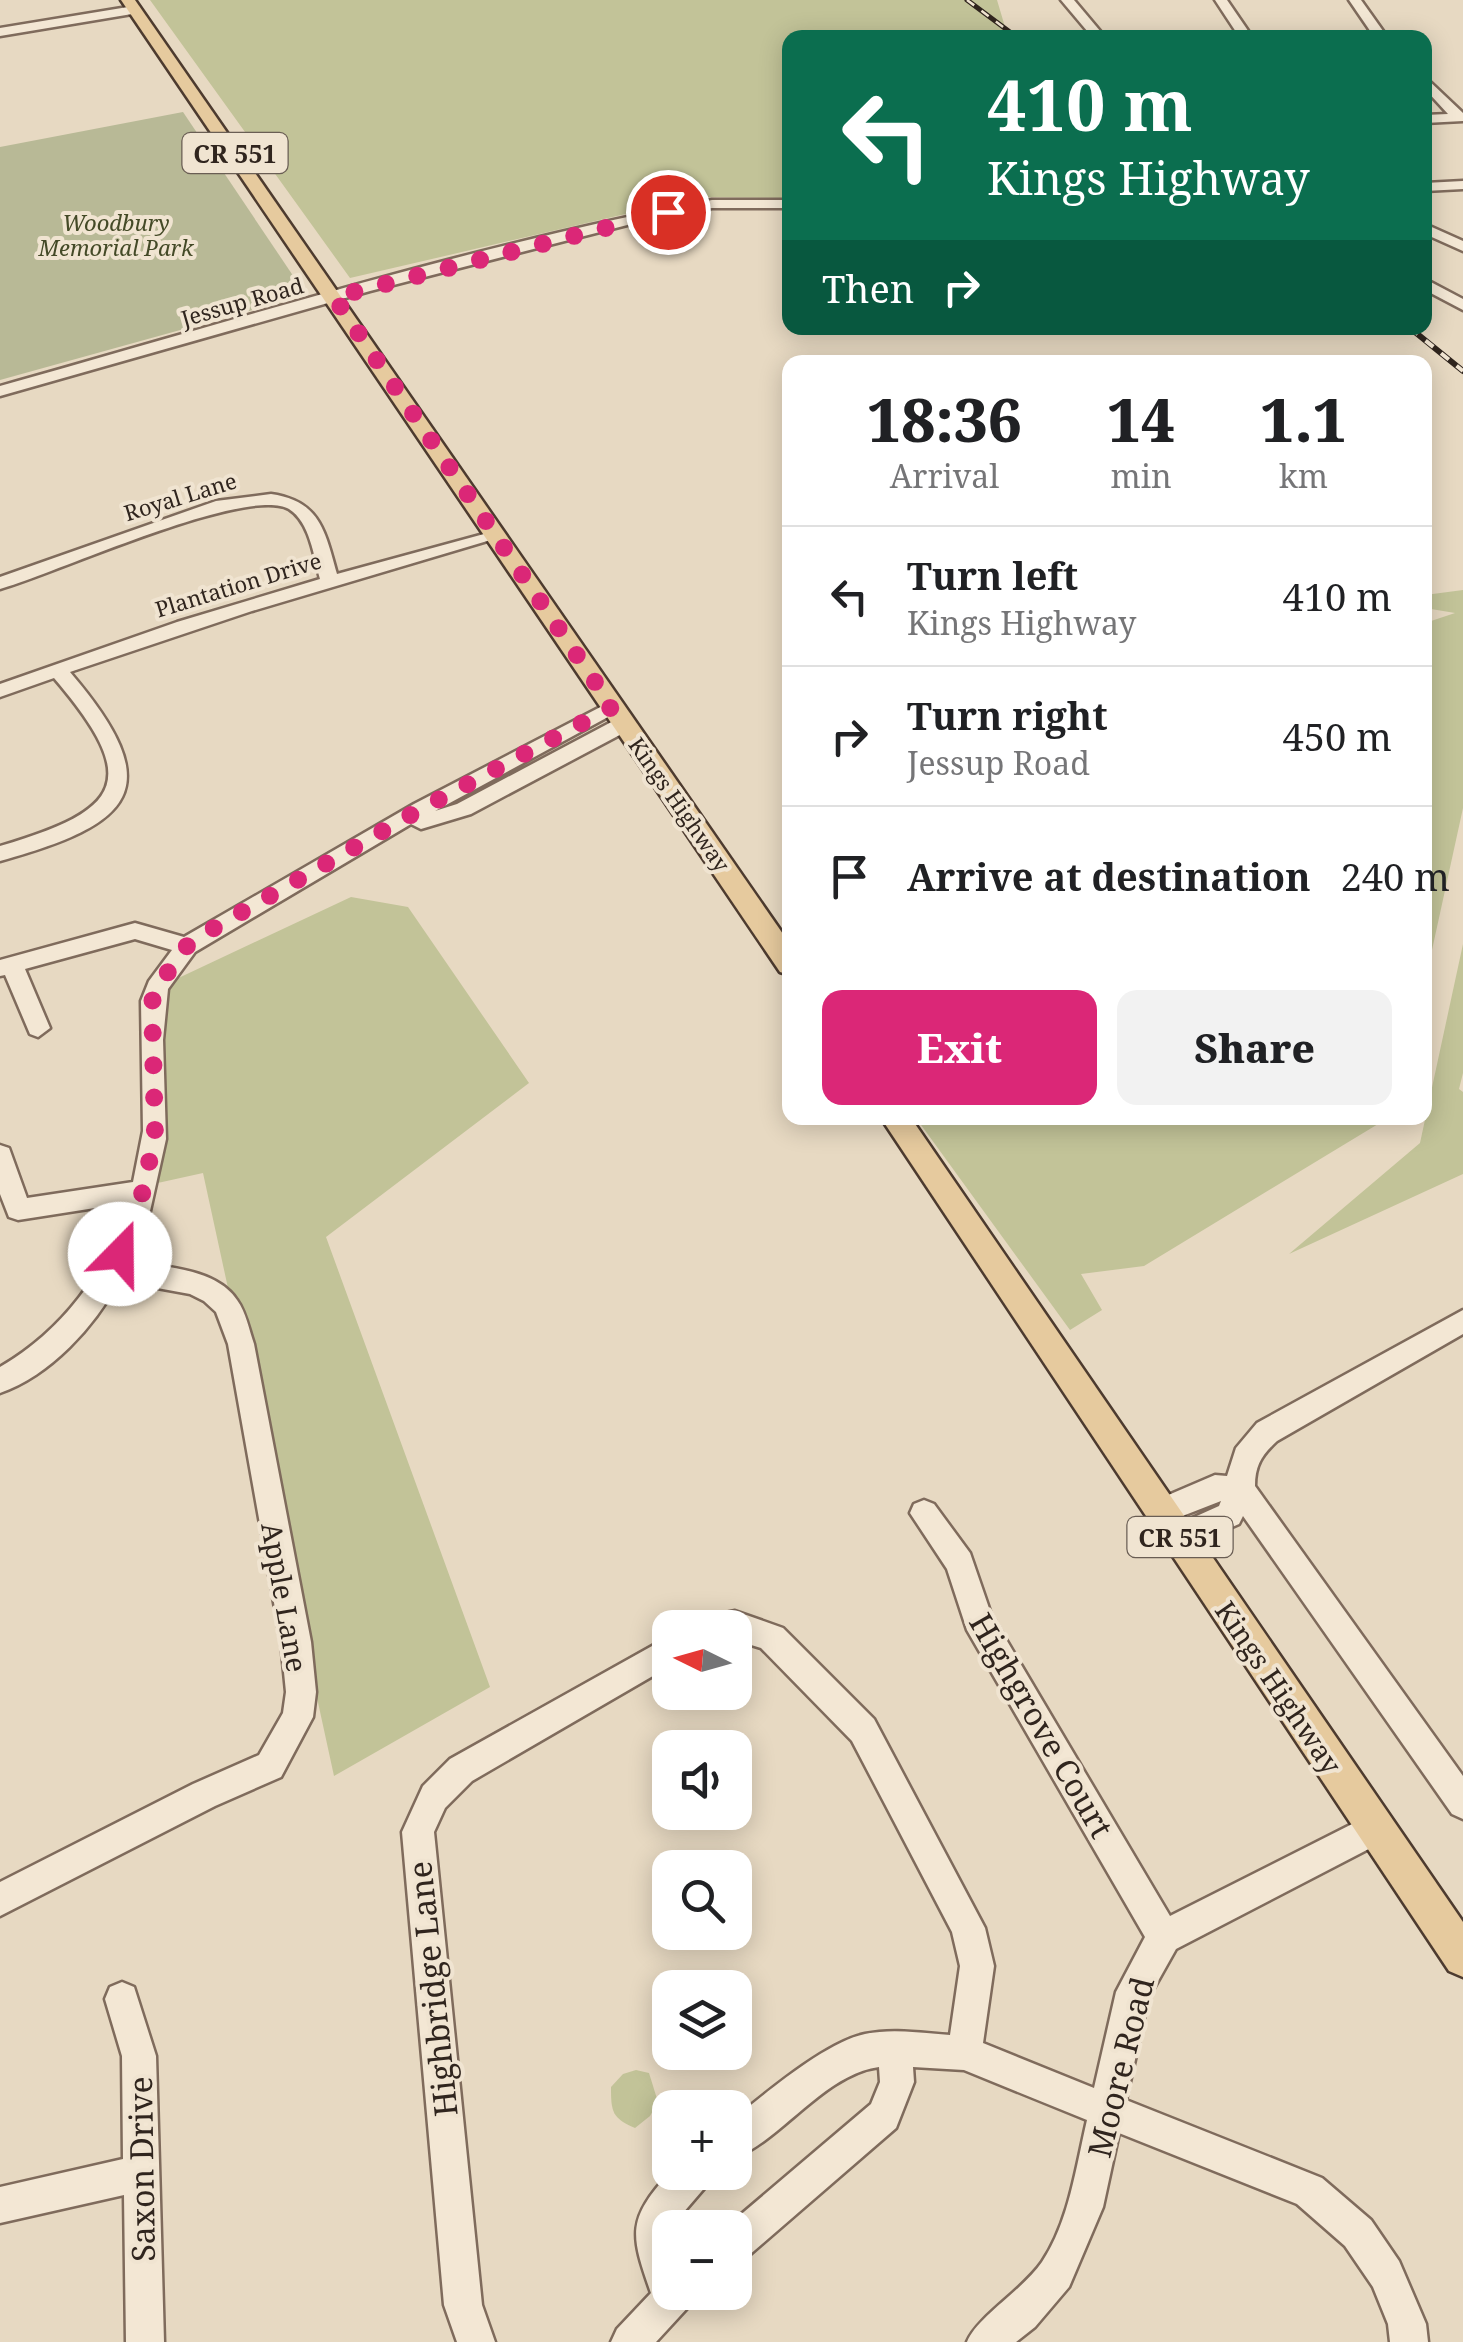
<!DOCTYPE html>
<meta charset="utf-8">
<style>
:root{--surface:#fff;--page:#f2f2f2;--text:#202124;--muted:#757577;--line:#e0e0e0;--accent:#db2777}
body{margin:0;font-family:"Noto Serif",serif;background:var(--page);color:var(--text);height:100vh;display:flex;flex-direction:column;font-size:38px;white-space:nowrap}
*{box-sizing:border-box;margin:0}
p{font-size:32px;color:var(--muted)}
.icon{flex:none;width:55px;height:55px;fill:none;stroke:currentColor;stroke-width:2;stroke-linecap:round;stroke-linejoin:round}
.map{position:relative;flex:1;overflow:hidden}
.drawer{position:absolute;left:782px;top:355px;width:650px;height:770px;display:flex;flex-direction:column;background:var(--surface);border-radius:20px;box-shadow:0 5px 25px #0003}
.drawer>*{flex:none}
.banner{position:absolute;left:782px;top:30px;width:650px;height:305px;border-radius:20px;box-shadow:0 5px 25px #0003;background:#0b6e4f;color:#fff;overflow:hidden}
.needle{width:65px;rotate:275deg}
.buttons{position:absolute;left:652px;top:1610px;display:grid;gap:20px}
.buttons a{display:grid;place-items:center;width:100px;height:100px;border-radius:20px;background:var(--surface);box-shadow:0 5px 25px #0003;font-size:50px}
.pin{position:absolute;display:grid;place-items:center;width:85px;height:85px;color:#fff;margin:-42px;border:5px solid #fff;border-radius:50%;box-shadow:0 2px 10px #0007}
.me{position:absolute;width:110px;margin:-55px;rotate:22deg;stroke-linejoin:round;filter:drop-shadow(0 0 8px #0008)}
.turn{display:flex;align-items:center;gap:35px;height:210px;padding:0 40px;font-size:45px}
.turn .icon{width:130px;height:130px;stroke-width:2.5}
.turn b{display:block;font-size:70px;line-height:85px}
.then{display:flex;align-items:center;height:95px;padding:0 40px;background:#0003;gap:20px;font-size:38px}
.eta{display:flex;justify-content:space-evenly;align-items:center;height:170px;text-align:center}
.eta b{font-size:60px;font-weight:800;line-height:70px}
.primary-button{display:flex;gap:20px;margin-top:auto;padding:20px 40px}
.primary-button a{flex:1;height:115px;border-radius:20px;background:var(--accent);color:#fff;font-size:40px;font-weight:800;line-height:115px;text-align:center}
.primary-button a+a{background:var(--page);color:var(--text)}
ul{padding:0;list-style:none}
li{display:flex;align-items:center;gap:30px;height:140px;padding:0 40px;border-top:2px solid var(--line)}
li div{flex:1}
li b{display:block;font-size:38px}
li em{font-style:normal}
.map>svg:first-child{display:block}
.green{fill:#c2c398}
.cemetery{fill:#b8b996}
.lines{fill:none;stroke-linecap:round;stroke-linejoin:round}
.minor-casing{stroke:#7f6b5c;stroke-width:5}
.major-casing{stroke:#4d3b2f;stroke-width:5}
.minor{fill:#f3e7d4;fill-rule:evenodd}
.major{fill:#e6ca9e;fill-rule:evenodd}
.rail-far1-casing{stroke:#30251e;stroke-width:5}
.rail-casing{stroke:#30251e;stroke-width:6}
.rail-far1{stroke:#f0e4d1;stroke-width:2.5;stroke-dasharray:9;stroke-linecap:butt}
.rail{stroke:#f0e4d1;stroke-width:4;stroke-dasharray:10;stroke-linecap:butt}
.route{stroke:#db2777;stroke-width:18;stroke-dasharray:0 32.4}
.labels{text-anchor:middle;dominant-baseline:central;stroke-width:8;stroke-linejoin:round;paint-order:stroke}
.far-park-label{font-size:22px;font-style:italic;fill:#444a27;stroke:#f0e4d1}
.far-street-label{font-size:22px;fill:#30251e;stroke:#f0e4d1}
.shield{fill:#f0e4d1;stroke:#6a5e54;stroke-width:2.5}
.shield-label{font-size:25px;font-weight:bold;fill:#30251e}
.street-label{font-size:28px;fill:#30251e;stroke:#f0e4d1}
.near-street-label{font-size:32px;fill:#30251e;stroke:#f0e4d1}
</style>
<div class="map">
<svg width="1463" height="2342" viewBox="0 0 1463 2342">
<rect width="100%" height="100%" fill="#e7d9c2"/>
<g class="green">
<polygon points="150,0 997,0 1008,37 790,38 790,198 699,197 350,278"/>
<polygon points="1463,590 1463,808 1425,982 1425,623 1455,613 1425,608 1425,595"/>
<polygon points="351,897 408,907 529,1083 326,1237 490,1687 334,1776 203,1173 144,1186 153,990"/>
<polygon points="1463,944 1463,1073 1459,1089 1463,1092 1463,1174 1289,1254 1420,1143"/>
<polygon points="916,1118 1388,1118 1144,1266 1081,1274 1102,1310 1070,1330"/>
<path d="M636 2070 649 2073 658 2102 650 2116 635 2128C612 2118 611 2112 611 2087L623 2074Z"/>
</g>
<polygon class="cemetery" points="183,112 306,295 0,380 0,147"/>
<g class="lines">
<g class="minor-casing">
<g id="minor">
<polygon points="1061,0 1074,0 1106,38 1093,38"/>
<polygon points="1215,0 1227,0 1253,38 1240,38"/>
<polygon points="1349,0 1361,0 1388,38 1375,38"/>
<polygon points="134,6 138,13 0,36 0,28"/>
<polygon points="1425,77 1463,113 1463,121 1425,123 1425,115 1448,114 1425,89"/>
<polygon points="1463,181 1463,189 1425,191 1425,183"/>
<path d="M712 200H790V208H712L639 222 370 291 0 396V386C236 320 471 245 712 200Z"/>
<polygon points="1425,224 1463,241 1463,251 1425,234"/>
<polygon points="1425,279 1463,299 1463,310 1425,290"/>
<path d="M271 494C320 501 325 531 337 574L495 531 504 536 252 611 70 672C170 789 133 824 0 861V846C121 810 143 782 54 678L0 697V684L177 622 320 579C314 557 310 522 289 509 247 485 54 574 0 589V577L216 501Z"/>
<path d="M612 701 619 703V711L435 811 457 804 617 719H631V729L471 814 421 829 411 824 195 952 168 989 163 1040 166 1139 150 1211 129 1261C163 1267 216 1268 237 1300 246 1312 249 1330 254 1344L311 1642 316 1692 313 1717 281 1777 215 1806 0 1916V1882L193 1784 259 1755 283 1713 286 1692 281 1642 228 1344 216 1312 204 1301 190 1294 119 1281C94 1327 51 1375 0 1393V1367C62 1331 107 1272 127 1203L18 1220 9 1217 0 1194V1145L9 1148 27 1198 133 1182 143 1131 141 1001 149 981 172 950 135 939 25 969 50 1028 38 1037 30 1034 5 975 0 976V960L135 923 184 937 414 804Z"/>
<path d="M1463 1310V1334L1277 1441C1262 1455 1255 1465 1255 1486L1463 1776V1819L1452 1814 1243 1516 1239 1524 1180 1550 1170 1546 1166 1537 1170 1528 1219 1506 1221 1501 1162 1524 1152 1520 1148 1511 1152 1502 1215 1475 1227 1476 1236 1448 1257 1423Z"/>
<path d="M924 1500 934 1504 970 1553 991 1614 1170 1916 1364 1818 1375 1813 1386 1818 1391 1829 1386 1840 1176 1949 1149 1997 1126 2100 1322 2178 1371 2220 1399 2261 1426 2324 1428 2342H1390L1388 2324 1373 2287 1345 2246 1297 2204 1119 2133 1103 2207 1069 2287 1035 2327 1016 2342H967C977 2317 1023 2290 1042 2262 1069 2222 1076 2167 1087 2120L964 2070 913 2067 914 2082 896 2128 748 2256 735 2261V2228H725L871 2104 880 2082 879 2067C825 2074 783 2138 735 2158V2118C766 2093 826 2042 865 2034 893 2028 921 2033 950 2035L960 1966 952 1932 852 1741 761 1648 735 1640V1628H697L701 1618 735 1611 783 1628 874 1719 985 1928 994 1966 983 2043 1094 2088 1116 1992 1145 1937 967 1630 947 1569 910 1513 914 1504Z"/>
<polygon points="670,1636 670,1666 472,1781 445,1808 434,1832 482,2305 495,2342 457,2342 444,2305 402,1832 423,1786 450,1759"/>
<polygon points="122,1982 134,1987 156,2056 164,2342 126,2342 124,2195 0,2223 0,2187 123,2159 122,2056 105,1999 110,1987"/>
<path d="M670 2172H712L707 2185 670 2228V2292H695L690 2305 656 2342H611L617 2329 651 2293C630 2233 627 2220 670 2172Z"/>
</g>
</g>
<g class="major-casing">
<g id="major">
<polygon points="121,0 135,0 790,944 790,975 780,972"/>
<polygon points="881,1118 911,1118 1463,1922 1463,1977 1449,1971"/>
</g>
</g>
<use href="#minor" class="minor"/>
<use href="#major" class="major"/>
<g class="rail-far1-casing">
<polyline id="rail-far1" points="967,0 1018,38"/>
</g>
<g class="rail-casing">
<polyline id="rail" points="1410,328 1463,371"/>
</g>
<use href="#rail-far1" class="rail-far1"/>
<use href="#rail" class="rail"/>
</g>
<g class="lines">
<polyline class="route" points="120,1254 138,1212 155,1136 152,1002 157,987 187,946 214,928 421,809 612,707 334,297 668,212"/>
</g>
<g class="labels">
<g class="far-park-label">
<text x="116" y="222">Woodbury<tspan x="116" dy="25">Memorial Park</tspan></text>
</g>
<g class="far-street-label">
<text transform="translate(242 301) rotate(-16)">Jessup Road</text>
<text transform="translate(180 496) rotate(-17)">Royal Lane</text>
<text transform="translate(238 584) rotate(-17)">Plantation Drive</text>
<text transform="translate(680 804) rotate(55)">Kings Highway</text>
</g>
<g class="shield">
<rect x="182.5" y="133" width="105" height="40" rx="8"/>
<rect x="1127.5" y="1517" width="105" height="40" rx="8"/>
</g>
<g class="shield-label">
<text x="235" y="153">CR 551</text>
<text x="1180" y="1537">CR 551</text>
</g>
<g class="street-label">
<text transform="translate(285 1597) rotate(80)">Apple Lane</text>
<text transform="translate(1279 1687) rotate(56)">Kings Highway</text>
</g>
<g class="near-street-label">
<text transform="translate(1042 1725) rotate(60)">Highgrove Court</text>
<text transform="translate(432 1989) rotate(-96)">Highbridge Lane</text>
<text transform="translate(1120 2067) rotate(-76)">Moore Road</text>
<text transform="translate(141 2169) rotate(-91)">Saxon Drive</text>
</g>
</g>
</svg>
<div class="buttons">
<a><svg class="needle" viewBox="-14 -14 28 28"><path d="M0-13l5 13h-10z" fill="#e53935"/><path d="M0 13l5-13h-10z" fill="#757577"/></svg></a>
<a><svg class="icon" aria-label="sound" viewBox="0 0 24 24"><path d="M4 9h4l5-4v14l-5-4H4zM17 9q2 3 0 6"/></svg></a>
<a><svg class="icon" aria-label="search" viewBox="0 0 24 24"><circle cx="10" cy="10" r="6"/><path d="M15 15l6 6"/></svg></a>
<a><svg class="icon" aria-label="layers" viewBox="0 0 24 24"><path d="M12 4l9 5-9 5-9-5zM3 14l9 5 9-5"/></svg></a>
<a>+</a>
<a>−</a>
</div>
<div class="pin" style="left:668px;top:212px;background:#d93025"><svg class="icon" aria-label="arrive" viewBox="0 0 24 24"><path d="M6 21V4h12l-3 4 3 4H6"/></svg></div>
<svg class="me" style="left:120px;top:1254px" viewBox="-20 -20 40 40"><circle r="19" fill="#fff"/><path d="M0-13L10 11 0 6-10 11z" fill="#db2777"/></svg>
<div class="banner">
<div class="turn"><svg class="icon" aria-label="left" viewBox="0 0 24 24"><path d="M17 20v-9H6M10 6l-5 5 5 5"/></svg><div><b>410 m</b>Kings Highway</div></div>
<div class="then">Then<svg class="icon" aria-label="right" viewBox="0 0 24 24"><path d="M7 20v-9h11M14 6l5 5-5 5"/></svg></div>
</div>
<section class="drawer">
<div class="eta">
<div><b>18:36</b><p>Arrival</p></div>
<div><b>14</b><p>min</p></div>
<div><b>1.1</b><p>km</p></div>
</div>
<ul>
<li><svg class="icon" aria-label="left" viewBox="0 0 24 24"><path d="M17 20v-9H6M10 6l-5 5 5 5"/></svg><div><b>Turn left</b><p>Kings Highway</p></div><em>410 m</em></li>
<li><svg class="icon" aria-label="right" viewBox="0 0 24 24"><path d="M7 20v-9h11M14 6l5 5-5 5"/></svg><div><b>Turn right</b><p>Jessup Road</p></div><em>450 m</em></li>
<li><svg class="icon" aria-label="arrive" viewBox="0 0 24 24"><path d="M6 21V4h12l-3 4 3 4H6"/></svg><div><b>Arrive at destination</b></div><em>240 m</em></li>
</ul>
<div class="primary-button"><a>Exit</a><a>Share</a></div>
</section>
</div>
